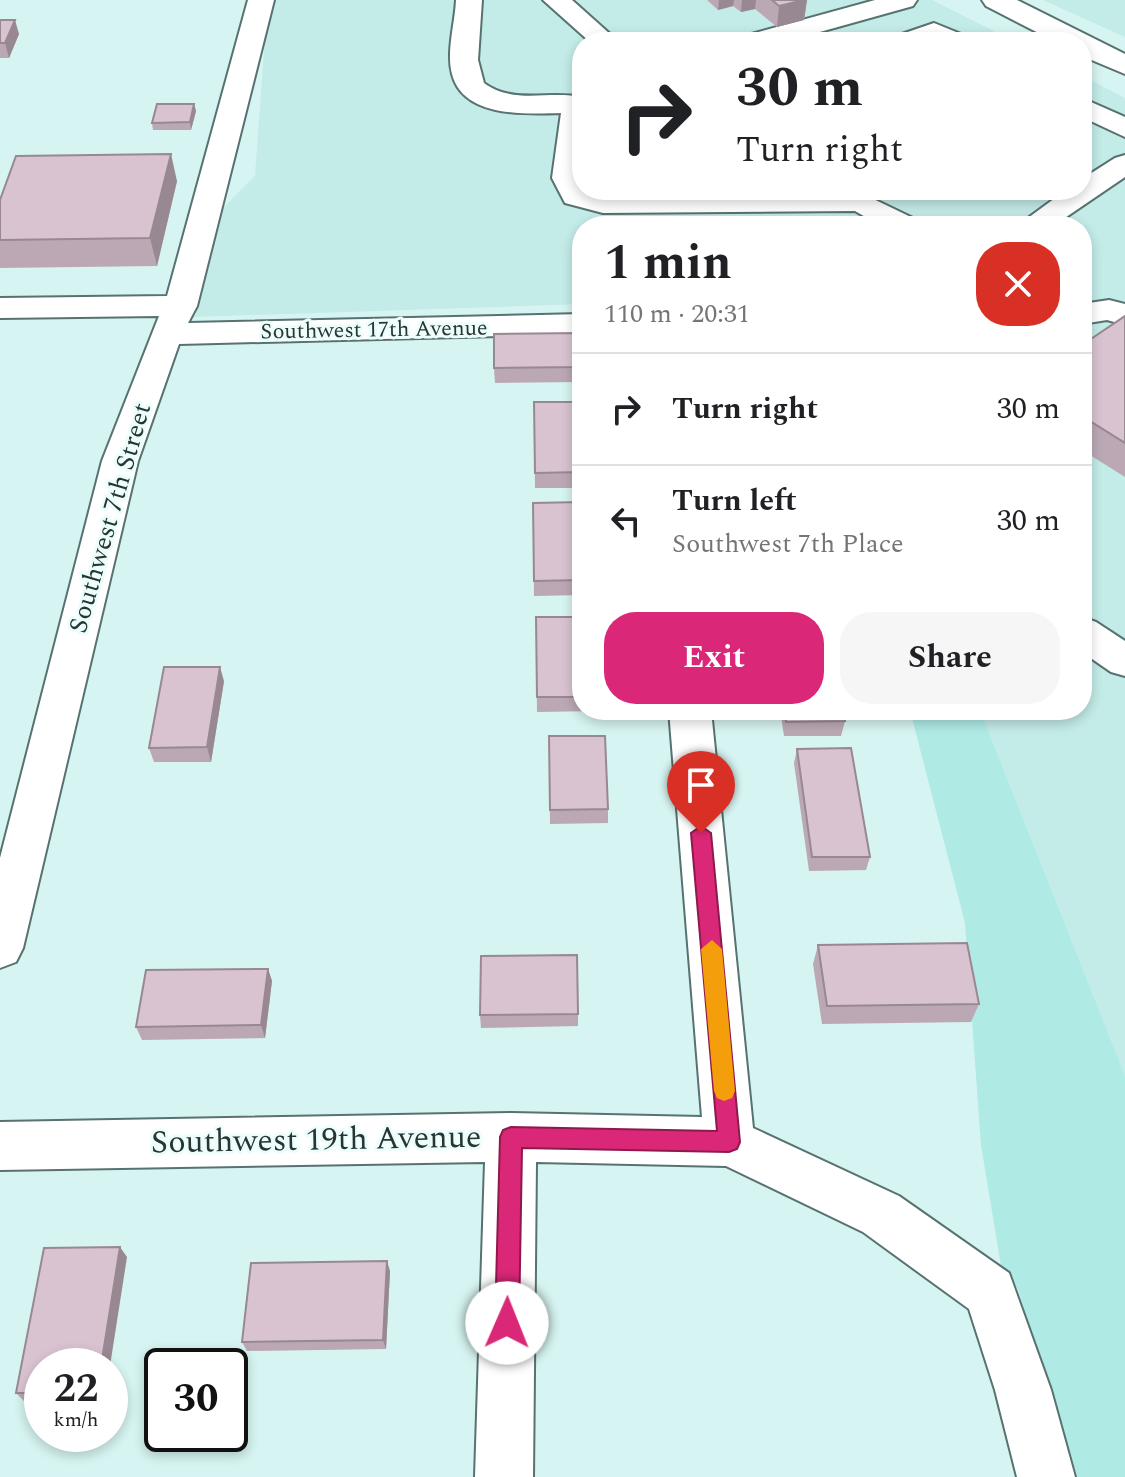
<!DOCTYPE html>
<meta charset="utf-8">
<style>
:root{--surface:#fff;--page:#f6f6f6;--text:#202124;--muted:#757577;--line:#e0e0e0;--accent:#db2777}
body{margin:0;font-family:Spectral,serif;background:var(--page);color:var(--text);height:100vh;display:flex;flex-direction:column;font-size:30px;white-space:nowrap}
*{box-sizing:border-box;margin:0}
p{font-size:26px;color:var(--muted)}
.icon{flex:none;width:44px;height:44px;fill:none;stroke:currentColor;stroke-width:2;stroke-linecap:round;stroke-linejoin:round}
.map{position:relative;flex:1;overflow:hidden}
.side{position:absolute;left:572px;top:216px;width:520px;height:504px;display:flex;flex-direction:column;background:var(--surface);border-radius:32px;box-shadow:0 4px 12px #0003}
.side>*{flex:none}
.banner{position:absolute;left:572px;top:32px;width:520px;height:168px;border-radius:32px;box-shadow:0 4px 12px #0003;background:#fff;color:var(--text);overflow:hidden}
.speed{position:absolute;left:24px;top:1348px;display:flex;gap:16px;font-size:40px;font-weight:700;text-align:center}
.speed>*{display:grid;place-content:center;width:104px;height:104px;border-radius:50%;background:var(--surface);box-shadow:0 4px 12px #0003;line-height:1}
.speed small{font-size:20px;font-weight:400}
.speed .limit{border:4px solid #111;border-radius:12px;background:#fff;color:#111}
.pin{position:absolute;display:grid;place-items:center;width:68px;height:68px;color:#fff;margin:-82px -34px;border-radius:50% 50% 50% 0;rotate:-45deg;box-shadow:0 0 8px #0007}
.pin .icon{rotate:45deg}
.me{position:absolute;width:88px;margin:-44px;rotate:1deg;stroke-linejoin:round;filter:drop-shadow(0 0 6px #0008)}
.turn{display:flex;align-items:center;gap:28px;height:168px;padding:0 32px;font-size:36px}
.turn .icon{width:104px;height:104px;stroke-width:2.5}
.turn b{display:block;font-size:56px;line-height:68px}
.round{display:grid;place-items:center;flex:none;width:84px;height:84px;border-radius:32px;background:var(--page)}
.overview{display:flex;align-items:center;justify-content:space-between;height:136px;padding:0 32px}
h1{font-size:48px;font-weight:700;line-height:60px}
.primary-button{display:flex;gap:16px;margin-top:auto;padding:16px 32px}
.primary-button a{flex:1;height:92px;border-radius:32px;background:var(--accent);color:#fff;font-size:32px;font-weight:700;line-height:92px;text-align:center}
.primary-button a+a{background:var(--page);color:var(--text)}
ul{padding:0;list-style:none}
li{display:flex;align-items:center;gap:24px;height:112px;padding:0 32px;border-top:2px solid var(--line)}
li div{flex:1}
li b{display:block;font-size:30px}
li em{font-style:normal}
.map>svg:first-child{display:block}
.built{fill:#c3ebe7}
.green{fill:#afeae5}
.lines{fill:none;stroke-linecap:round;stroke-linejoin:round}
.minor-casing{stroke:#577270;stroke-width:4}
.major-casing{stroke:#577270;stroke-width:4}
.minor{fill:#fff;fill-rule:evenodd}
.major{fill:#fff;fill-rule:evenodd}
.wall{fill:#bba8b4}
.shaded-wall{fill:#988892}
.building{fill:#d9c3d1;stroke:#988892;stroke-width:2}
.route{fill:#db2777;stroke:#8e194d;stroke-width:2}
.slow{fill:#f59e0b}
.labels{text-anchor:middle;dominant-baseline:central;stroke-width:6;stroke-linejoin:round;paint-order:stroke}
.far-street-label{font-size:22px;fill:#293533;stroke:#ecfefc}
.street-label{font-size:26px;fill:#293533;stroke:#ecfefc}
.near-street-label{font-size:32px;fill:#293533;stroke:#ecfefc}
</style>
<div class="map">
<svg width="1125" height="1477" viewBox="0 0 1125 1477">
<rect width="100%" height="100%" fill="#d6f4f1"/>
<g class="built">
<polygon points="275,0 932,0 1015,42 582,42 582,190 1082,190 1082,76 1125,98 1125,1076 980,710 1082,710 1082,226 582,226 582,304 192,317 196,315 223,208 255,176 265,38"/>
<polygon points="1043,0 1125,0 1125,37"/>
</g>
<polygon class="green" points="910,710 980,710 1125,1076 1125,1477 1077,1477 1018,1289 1002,1272 981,1145 965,923"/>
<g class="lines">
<g class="minor-casing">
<g id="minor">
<polygon points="248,0 274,0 197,306 188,323 582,314 582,334 179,344 138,461 23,948 16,962 0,968 0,858 102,461 159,316 0,318 0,298 167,296"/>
<path d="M456 0H482L478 60 484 83C514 105 548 90 582 97V190L603 195 861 193 915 219 919 226H881L855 211 603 213 565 203 552 178 561 113C526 114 463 118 452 74 446 52 455 23 456 0Z"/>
<polygon points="543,0 572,0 619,42 590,42"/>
<polygon points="875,0 917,0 913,6 784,42 741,42 744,36"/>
<polygon points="934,23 966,36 969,42 893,42 896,36"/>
<polygon points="1082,98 1125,117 1125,137 1082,117"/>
<polygon points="1125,155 1125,177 1053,226 1017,226 1066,190 1082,190 1082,179 1115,158"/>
<polygon points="1109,300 1125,304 1125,325 1107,320 1082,324 1082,304"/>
<polygon points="1082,617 1096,622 1125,641 1125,676 1111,672 1082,652"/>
<polygon points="669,710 711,710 753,1128 899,1196 1009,1273 1051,1390 1075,1477 1017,1477 995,1390 969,1309 863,1232 726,1166 536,1162 533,1477 475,1477 485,1162 0,1170 0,1122 511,1113 702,1117"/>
</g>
</g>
<g class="major-casing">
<polygon id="major" points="982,0 1017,0 1125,54 1125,74 1082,56 1082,42 1056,42 986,6"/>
</g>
<use href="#minor" class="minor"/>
<use href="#major" class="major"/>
</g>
<g class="wall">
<polygon points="707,0 807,0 804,20 777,27 755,9 741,12 733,6 718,10"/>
<polygon points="0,20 19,34 9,58 0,58"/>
<polygon points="194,104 196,111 191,130 153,130 152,123"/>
<polygon points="177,181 157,266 0,268 0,200"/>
<polygon points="1125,316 1125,477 1082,450 1082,345"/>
<polygon points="582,333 582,382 495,383 494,368"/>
<polygon points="534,402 582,402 582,488 535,488"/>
<polygon points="582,502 582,595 534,596 533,503"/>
<polygon points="536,617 582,617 582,710 598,711 537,712"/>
<polygon points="224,681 211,762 154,762 149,748"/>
<polygon points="780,710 843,710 845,721 841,736 784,736"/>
<polygon points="549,736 608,809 608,823 550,824"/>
<polygon points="797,749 870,857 866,870 809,871 794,763"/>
<polygon points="818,945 979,1004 971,1022 822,1024 813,964"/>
<polygon points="268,969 272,981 265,1038 142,1040 136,1027"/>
<polygon points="578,1014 578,1026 481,1028 480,1015"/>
<polygon points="127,1257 42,1366 42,1401 25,1402 16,1393"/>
<polygon points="390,1271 386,1349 247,1351 242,1342"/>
</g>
<g class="shaded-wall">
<polygon points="719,0 734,0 733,6 718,10"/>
<polygon points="742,0 756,0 755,9 741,12"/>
<polygon points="804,0 807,0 804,20 777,27 779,6"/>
<polygon points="15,20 19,34 9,58 5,43"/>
<polygon points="194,104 196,111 191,130 190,122"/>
<polygon points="171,154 177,181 157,266 150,238"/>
<polygon points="220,667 224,681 211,762 207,747"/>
<polygon points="268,969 272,981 265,1038 261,1025"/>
<polygon points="120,1247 127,1257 110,1366 101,1366"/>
<polygon points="387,1261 390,1271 386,1349 383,1340"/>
</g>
<g class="building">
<polygon points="772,0 804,0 779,6"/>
<polygon points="0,20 15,20 5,43 0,43"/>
<polygon points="157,104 194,104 190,122 152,123"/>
<polygon points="171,154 150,238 0,240 0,200 16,156"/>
<polygon points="1125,316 1125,443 1082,416 1082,345"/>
<polygon points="582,333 582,367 494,368 494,334"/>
<polygon points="534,402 582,402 582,472 535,473"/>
<polygon points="582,502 582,580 534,581 533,503"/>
<polygon points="536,617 582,617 582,697 537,697"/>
<polygon points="164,667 220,667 207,747 149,748"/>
<polygon points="785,710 843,710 845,721 786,722"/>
<polygon points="549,736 605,736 608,809 550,810"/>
<polygon points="851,748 870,857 812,857 797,749"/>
<polygon points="967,943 979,1004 827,1006 818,945"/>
<polygon points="577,955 578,1014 480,1015 481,956"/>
<polygon points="268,969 261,1025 136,1027 146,970"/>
<polygon points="120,1247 101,1366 42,1366 42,1393 16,1393 44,1248"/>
<polygon points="387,1261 383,1340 242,1342 251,1263"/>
</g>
<polygon class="route" points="701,826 711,833 740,1142 737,1149 729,1152 522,1148 519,1323 516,1331 507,1334 499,1331 495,1323 500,1137 503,1130 511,1127 717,1131 691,833"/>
<polygon class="slow" points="712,940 722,949 735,1091 732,1098 724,1101 717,1098 714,1091 701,949"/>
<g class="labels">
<g class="far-street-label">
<text transform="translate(374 330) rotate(-1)">Southwest 17th Avenue</text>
</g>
<g class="street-label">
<text transform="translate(110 518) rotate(-74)">Southwest 7th Street</text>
</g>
<g class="near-street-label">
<text transform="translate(316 1140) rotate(-1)">Southwest 19th Avenue</text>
</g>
</g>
</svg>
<div class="speed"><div>22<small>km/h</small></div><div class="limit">30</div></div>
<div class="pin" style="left:701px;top:833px;background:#d93025"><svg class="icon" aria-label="arrive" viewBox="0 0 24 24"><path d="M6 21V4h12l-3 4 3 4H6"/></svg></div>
<svg class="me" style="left:507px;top:1323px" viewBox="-20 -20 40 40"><circle r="19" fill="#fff"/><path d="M0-13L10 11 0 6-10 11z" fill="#db2777"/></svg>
<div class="banner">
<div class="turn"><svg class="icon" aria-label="right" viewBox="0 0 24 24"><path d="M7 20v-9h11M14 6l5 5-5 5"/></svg><div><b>30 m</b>Turn right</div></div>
</div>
<section class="side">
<div class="overview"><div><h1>1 min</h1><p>110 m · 20:31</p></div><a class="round" style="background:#d93025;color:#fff"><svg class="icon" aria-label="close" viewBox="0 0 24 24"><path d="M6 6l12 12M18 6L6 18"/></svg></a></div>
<ul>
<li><svg class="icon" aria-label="right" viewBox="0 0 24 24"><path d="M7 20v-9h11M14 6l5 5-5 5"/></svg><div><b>Turn right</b></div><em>30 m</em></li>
<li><svg class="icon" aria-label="left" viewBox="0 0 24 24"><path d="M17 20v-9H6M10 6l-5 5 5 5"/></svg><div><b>Turn left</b><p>Southwest 7th Place</p></div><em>30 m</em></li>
</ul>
<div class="primary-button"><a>Exit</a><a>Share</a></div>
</section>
</div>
